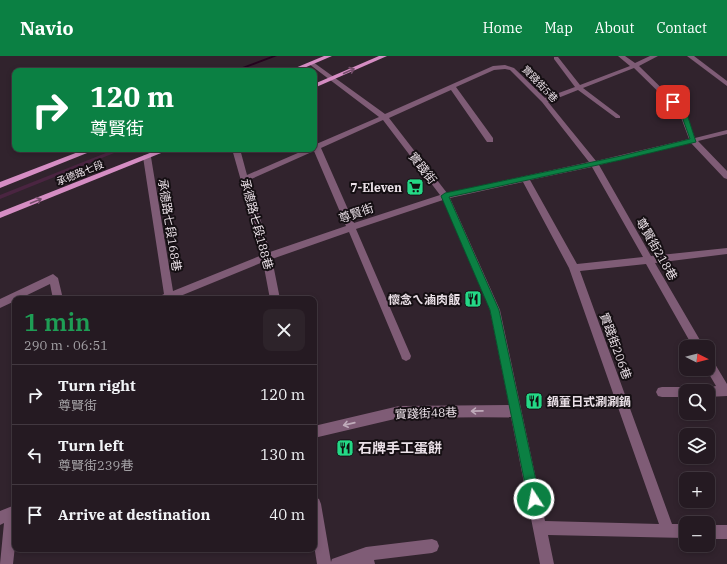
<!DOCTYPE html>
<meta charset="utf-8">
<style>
:root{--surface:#251a22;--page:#2d232a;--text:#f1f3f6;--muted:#a3a1a5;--line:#423840;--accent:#0b8043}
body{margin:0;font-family:"IBM Plex Serif","Noto Sans TC",serif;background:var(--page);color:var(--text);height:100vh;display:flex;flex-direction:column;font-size:15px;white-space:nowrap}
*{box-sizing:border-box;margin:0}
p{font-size:13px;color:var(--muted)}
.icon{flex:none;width:22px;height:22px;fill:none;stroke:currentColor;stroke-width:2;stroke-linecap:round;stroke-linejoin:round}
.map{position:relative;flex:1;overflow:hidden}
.panel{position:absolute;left:12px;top:240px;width:305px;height:256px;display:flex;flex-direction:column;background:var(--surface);border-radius:8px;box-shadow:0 2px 6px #0003,0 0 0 1px var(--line)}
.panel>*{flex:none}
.hud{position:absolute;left:12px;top:12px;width:305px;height:84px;border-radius:8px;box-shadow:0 2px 6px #0003,0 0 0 1px var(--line);background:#0b8043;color:#fff;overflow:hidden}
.needle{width:26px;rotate:96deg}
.fabs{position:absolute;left:679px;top:284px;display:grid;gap:8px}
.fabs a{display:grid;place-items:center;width:36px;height:36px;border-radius:8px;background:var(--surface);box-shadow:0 2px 6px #0003,0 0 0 1px var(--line);font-size:20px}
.pin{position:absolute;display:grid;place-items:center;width:34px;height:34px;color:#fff;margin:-17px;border-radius:8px;box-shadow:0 2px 6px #0006}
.me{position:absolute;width:44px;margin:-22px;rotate:349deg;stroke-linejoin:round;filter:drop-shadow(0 0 3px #0008)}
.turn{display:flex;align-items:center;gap:14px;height:84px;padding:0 12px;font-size:18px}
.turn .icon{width:52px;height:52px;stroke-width:2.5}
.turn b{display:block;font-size:28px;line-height:34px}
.round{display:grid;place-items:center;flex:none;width:42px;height:42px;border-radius:8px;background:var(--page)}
.headline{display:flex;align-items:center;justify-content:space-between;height:68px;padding:0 12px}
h1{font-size:24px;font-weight:600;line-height:30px;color:#1e9e55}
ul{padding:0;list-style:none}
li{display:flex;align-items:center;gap:12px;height:60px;padding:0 12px;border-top:1px solid var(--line)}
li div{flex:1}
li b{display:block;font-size:15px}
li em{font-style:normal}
header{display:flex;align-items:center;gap:24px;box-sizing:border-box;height:56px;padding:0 20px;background:var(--accent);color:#fff}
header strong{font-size:19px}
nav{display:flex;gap:22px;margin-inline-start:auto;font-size:14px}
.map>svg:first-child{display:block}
.green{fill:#4a2541}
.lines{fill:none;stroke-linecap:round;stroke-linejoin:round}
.stream{fill:#24031e;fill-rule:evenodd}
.minor{fill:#7f5c76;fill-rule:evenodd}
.major{fill:#d58dc3;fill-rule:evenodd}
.oneway{stroke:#754e6b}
.oneway2{stroke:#bfabba}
.route{fill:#0b8043;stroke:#07532c}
.labels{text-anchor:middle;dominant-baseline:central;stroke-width:4;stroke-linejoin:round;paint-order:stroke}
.far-street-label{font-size:10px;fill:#eae0e7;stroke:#150f13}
.street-label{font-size:12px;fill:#eae0e7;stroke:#150f13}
.poi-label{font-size:12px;font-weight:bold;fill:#eae0e7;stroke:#150f13;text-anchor:end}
.near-poi-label{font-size:14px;font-weight:bold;fill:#eae0e7;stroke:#150f13;text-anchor:start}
</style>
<header>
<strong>Navio</strong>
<nav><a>Home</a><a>Map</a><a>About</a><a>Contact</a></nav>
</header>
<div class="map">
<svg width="727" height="508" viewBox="0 0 727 508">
<rect width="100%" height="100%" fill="#31232d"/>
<polygon class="green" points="116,93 124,93 0,143 0,139"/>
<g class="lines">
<polygon class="stream" points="272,0 277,0 237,15 232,15"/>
<g class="minor">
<path d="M618 0H625L635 7 650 0H658L639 10 684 54 695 82 727 74V78L698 85 727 115V123L724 122 691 87 599 109 651 200 727 192V198L655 207 704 291H693L646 208 580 215 672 468H686V482L548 479 554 508H540L511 361 399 362 314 382V370L399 350 509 349 490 254 443 144 356 173 411 300 410 303 406 305 402 303 401 300 349 176 272 203 280 243H270L263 206 173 243H158L160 240 164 238 143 101 144 99H147L151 101 173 235 262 199 232 93H240L247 119 307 93H314V89L379 61 309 8V6H313L385 58 493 10 505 9 514 12 545 42 575 31 554 3V1H558L580 29 630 10ZM634 12 679 56 689 83 596 105 548 46 578 34 616 62H620V60L583 32ZM505 13 510 14 542 46 589 106 447 137 389 62 451 34 487 86H493V82L456 31 494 14ZM383 64 440 139 354 167 321 92ZM314 95 346 170 270 196 249 124ZM592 111 643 201 577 208 530 124ZM523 126 569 212 659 468 545 465 500 254 450 142Z"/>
<polygon points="687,0 694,0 727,25 727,30"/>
<polygon points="53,218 58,222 63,243 53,243 50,228 19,243 15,243 15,245 0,252 0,243"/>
<polygon points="708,301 712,303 727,328 727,340 708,341 708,335 703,335 704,332 716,330 706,313 708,313"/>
<polygon points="662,331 686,331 690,332 691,335 686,335 686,341 662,341 658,340 656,336 658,332"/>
<polygon points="314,441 319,443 321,448 331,506 332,503 366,491 432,483 437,485 439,490 437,495 432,497 374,504 375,508 317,508 314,489"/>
<polygon points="15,449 15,490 13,508 0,508 4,467 0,469 0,455"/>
<rect x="708" y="469" width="19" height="14"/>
</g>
<g class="major">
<polygon points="324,0 332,0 297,15 288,15"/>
<polygon points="379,0 387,0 314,32 314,28"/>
<polygon points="86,93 97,93 0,132 0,126"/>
<polygon points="160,93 171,93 0,162 0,156"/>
</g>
</g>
<defs><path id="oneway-shaft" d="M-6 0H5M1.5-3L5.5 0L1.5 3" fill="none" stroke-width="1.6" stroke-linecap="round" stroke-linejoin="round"/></defs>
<g class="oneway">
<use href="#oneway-shaft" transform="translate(349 15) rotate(-24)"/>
<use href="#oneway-shaft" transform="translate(36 145) rotate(-22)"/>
</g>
<g class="oneway2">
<use href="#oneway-shaft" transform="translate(477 355) rotate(179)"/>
<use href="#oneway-shaft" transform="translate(349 368) rotate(167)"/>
</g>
<polygon class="route" points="671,44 675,44 686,55 696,86 621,104 449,141 499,254 540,443 538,447 534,449 530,447 528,443 490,254 441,140 445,137 621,100 690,83 680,55 671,47"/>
<defs>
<g id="supermarket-square" transform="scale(0.9)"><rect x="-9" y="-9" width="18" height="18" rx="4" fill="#24d886" stroke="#150f13"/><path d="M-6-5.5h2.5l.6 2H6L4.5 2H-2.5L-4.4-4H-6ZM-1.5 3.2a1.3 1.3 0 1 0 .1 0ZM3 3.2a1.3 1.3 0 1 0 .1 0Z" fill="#111"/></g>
<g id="restaurant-square" transform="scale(0.9)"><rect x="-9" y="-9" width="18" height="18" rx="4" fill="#24d886" stroke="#150f13"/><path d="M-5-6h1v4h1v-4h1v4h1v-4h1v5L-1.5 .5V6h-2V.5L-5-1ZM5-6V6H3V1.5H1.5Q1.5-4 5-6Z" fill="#111"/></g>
</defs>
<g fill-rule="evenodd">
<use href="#supermarket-square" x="415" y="131"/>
<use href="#restaurant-square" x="473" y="243"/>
<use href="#restaurant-square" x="534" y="345"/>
<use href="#restaurant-square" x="345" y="392"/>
</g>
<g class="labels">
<g class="far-street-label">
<text transform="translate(540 28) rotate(46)">實踐街5巷</text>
<text transform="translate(80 117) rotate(-22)">承德路七段</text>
</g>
<g class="street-label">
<text transform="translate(423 112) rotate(52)">實踐街</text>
<text transform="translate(356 157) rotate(-19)">尊賢街</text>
<text transform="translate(257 168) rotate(75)">承德路七段188巷</text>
<text transform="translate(170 169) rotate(81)">承德路七段168巷</text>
<text transform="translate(657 193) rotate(60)">尊賢街218巷</text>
<text transform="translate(616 290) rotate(70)">實踐街206巷</text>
<text transform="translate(426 357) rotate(-2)">實踐街48巷</text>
</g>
<g class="poi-label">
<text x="402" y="131">7-Eleven</text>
<text x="460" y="243">懷念ㄟ滷肉飯</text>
<text x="547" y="345" text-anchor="start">鍋董日式涮涮鍋</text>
</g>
<g class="near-poi-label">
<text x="358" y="392">石牌手工蛋餅</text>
</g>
</g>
</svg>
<div class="fabs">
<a><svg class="needle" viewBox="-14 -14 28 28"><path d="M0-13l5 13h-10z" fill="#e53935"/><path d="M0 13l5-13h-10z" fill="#a3a1a5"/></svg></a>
<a><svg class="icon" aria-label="search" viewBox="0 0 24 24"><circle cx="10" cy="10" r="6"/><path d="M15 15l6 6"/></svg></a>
<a><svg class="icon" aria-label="layers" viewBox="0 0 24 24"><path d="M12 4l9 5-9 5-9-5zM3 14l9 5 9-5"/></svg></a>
<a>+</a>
<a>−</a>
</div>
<div class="pin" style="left:673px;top:46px;background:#d93025"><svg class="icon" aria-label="arrive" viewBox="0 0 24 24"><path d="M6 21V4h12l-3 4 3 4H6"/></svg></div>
<svg class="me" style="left:534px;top:443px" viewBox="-20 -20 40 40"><circle r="17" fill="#0b8043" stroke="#fff" stroke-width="3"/><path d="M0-11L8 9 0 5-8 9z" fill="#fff"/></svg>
<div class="hud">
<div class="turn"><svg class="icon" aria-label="right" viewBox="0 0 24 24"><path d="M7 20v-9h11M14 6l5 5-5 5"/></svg><div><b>120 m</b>尊賢街</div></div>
</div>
<section class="panel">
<div class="headline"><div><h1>1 min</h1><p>290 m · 06:51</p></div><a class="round"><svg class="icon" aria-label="close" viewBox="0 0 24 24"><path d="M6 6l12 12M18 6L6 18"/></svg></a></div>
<ul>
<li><svg class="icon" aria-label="right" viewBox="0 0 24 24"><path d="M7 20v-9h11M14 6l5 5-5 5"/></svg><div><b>Turn right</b><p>尊賢街</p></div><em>120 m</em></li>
<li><svg class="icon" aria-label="left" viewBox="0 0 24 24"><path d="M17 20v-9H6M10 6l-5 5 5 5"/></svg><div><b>Turn left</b><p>尊賢街239巷</p></div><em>130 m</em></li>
<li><svg class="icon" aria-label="arrive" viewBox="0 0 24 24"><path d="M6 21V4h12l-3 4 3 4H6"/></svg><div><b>Arrive at destination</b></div><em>40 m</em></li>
</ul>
</section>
</div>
